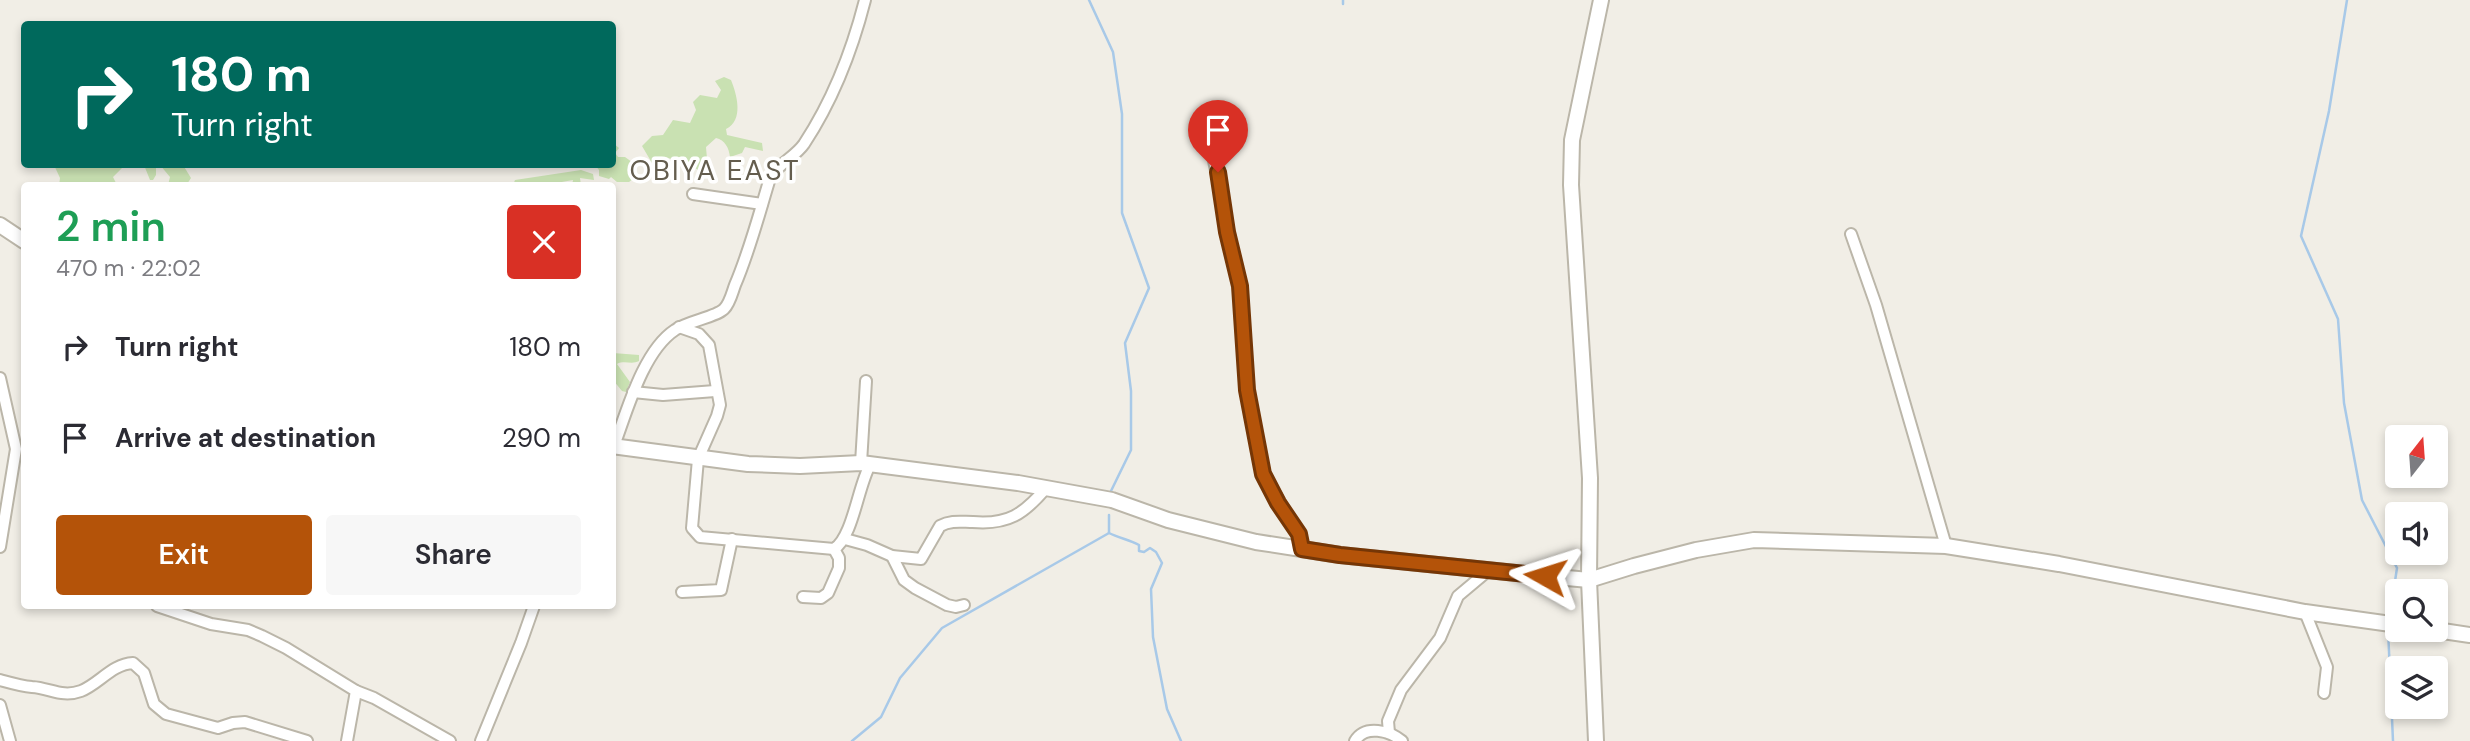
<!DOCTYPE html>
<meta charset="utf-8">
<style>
:root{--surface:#fff;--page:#f7f7f7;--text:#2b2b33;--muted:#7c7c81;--accent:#b45309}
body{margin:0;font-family:"DM Sans",sans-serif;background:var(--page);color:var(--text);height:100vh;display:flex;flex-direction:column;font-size:26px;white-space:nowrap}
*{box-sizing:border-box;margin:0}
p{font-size:23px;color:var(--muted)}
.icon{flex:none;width:38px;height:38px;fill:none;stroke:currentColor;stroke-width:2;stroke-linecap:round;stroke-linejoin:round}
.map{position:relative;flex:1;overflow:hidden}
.side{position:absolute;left:21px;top:182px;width:595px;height:427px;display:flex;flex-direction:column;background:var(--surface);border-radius:7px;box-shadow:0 4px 10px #0003}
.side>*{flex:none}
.banner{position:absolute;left:21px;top:21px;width:595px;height:147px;border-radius:7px;box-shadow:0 4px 10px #0003;background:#00695c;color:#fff;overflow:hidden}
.needle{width:46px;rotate:17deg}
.fabs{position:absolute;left:2385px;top:425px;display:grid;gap:14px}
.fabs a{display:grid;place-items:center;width:63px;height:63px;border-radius:7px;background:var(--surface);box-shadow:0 4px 10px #0003;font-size:35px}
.pin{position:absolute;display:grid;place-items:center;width:60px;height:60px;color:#fff;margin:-72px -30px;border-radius:50% 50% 50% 0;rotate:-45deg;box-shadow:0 0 7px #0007}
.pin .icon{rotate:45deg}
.me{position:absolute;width:77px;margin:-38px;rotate:276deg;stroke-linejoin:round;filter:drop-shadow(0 0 5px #0008)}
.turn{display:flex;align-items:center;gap:24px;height:147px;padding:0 35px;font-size:32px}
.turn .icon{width:91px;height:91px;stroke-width:2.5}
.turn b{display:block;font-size:49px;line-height:60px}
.round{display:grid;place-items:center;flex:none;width:74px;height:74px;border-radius:7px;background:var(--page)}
.headline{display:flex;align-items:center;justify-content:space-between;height:119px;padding:0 35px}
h1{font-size:42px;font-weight:600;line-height:52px;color:#1e9e55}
.button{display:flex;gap:14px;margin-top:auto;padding:14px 35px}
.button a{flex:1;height:80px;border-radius:7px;background:var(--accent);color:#fff;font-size:28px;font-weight:600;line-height:80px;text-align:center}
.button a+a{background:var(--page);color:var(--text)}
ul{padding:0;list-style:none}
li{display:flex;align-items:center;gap:21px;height:91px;padding:0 35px}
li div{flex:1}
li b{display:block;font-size:26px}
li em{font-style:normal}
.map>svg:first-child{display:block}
.green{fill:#c9e1b2}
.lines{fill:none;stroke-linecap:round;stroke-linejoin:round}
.stream{stroke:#a8c9e8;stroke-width:2.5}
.minor-casing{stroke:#bbb6a9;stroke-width:14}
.tertiary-casing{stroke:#bbb6a9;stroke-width:18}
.minor{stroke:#fff;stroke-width:10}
.tertiary{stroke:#fff;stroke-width:14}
.route-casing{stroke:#753606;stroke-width:18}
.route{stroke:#b45309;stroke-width:12}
.labels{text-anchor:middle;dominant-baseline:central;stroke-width:7;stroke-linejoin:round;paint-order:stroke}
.quarter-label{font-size:28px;letter-spacing:2px;fill:#645d4e;stroke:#fff}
</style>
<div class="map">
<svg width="2470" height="741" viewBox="0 0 2470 741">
<rect width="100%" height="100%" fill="#f1eee6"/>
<g class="green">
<path d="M724 77 731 80C737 95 744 120 726 129L727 135 762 143 763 151 745 147 742 153 730 157C729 148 725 140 716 138L706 147 707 159 699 171C693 165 674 160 665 157L660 163H652L642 146 652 136 663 135 673 120 690 123 696 110 693 102 700 95 717 98 721 90 715 81Z"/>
<polygon points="613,143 619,148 615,153 618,157 625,157 636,165 633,179 629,182 617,182 611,177 609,179 599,176 599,170 595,165 612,164"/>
<polygon points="118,165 122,168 113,177 117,185 84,182 76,185 59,186 60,178 54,165"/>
<polygon points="144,165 183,165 191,178 187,184 189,185 168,185 170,177 160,165 156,166 156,175 153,180 150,180"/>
<polygon points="581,170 593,174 594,180 580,178 581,185 572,185 573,180 545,185 513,185 515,180"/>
<path d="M613 353 639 355V361C632 365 624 360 617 364L630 382 626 392 622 391 613 380Z"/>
</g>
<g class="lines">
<g class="stream">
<polyline points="1089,0 1113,52 1122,114 1122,213 1149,288 1125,343 1131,391 1131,450 1111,491"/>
<polyline points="1343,0 1343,4"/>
<polyline points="2347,0 2329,111 2301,236 2338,319 2344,403 2362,500 2397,568 2390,614"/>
<path d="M1109 515V533C1119 538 1130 540 1139 545V551L1144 552 1150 548 1156 552 1162 563 1151 589 1153 637 1167 709 1181 741"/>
<polyline points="2388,629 2393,741"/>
<polyline points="852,741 881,717 900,678 942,628 1109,533"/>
</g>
<g class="minor-casing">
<g id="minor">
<polyline points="1212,151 1240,287 1247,390 1263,474 1299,534 1302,549"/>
<polyline points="693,194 762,204"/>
<polyline points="1851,234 1876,305 1946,546"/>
<path d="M679 327 699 334 709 345 720 405 717 416 698 459 692 528 700 537 834 549C853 537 858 486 870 465"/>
<polyline points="0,378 16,449 0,547"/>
<polyline points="633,392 663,395 715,391"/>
<path d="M614 446C627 411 643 351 675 330 688 321 716 317 724 309 730 303 732 293 735 285 750 250 759 214 770 178 779 163 795 157 804 144 833 100 852 51 865 0"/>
<polyline points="861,463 866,381"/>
<path d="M845 539 867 545 892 556 921 559 940 526C951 520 961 522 973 522 1008 525 1024 514 1046 488"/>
<polyline points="892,556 904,580 915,588 947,605 956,607 964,605"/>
<polyline points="682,592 721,590 732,539"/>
<polyline points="803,597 821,598 828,593 839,568 839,558 834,549"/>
<polyline points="157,606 211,624 248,630 262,636 286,648 356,691 347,741"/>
<polyline points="2305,612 2327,667 2324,693"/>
<path d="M0 680C11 683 21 686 32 687 50 688 62 698 81 691 99 684 112 664 133 663L144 673 154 704 166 714 218 728 233 723 245 722 307 741"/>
<polyline points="356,691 374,698 450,741"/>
<polyline points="0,705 10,741"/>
<polyline points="1389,733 1388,721 1401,690 1440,638 1458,596 1489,570"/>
<polyline points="481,741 521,643 534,606"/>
<path d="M1355 741C1365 724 1390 731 1402 741"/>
</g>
</g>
<g class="tertiary-casing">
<g id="tertiary">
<polyline points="0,225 24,241"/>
<polyline points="612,446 748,464 800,466 861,463 1018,483 1112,500 1168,520 1256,542 1340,555 1545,576 1589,580 1634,566 1696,550 1754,540 1946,546 2059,564 2305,612 2398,625"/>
<polyline points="2436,630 2470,635"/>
<polyline points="1596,741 1589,580 1590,478 1571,185 1572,140 1601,0"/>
</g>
</g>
<use href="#minor" class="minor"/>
<use href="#tertiary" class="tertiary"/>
</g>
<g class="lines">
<g class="route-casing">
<polyline id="route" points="1218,172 1227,232 1240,286 1247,390 1263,474 1278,503 1299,534 1302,549 1340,555 1545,576"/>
</g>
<use href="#route" class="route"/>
</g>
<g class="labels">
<g class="quarter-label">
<text x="715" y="170">OBIYA EAST</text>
</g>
</g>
</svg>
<div class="fabs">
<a><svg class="needle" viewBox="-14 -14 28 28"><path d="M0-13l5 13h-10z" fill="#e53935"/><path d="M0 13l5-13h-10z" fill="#7c7c81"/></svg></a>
<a><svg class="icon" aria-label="sound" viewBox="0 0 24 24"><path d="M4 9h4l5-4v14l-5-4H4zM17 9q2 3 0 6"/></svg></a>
<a><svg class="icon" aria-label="search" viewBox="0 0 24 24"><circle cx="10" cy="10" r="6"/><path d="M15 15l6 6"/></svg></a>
<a><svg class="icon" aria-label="layers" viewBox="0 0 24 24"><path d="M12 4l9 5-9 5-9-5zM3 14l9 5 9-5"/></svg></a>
</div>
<div class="pin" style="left:1218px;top:172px;background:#d93025"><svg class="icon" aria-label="arrive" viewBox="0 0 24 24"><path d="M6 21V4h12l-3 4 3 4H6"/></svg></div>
<svg class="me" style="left:1545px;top:576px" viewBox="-20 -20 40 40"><path d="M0-17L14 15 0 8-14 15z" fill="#b45309" stroke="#fff" stroke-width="4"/></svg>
<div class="banner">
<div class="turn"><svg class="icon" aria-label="right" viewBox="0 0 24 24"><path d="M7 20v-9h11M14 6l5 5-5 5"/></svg><div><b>180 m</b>Turn right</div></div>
</div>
<section class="side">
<div class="headline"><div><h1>2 min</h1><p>470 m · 22:02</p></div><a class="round" style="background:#d93025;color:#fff"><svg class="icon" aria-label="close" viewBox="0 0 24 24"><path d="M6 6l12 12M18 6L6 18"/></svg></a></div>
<ul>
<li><svg class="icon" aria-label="right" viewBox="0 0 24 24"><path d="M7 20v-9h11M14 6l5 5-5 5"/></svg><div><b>Turn right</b></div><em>180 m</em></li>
<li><svg class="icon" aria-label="arrive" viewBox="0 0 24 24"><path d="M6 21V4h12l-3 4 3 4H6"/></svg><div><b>Arrive at destination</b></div><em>290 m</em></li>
</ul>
<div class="button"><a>Exit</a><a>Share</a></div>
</section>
</div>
